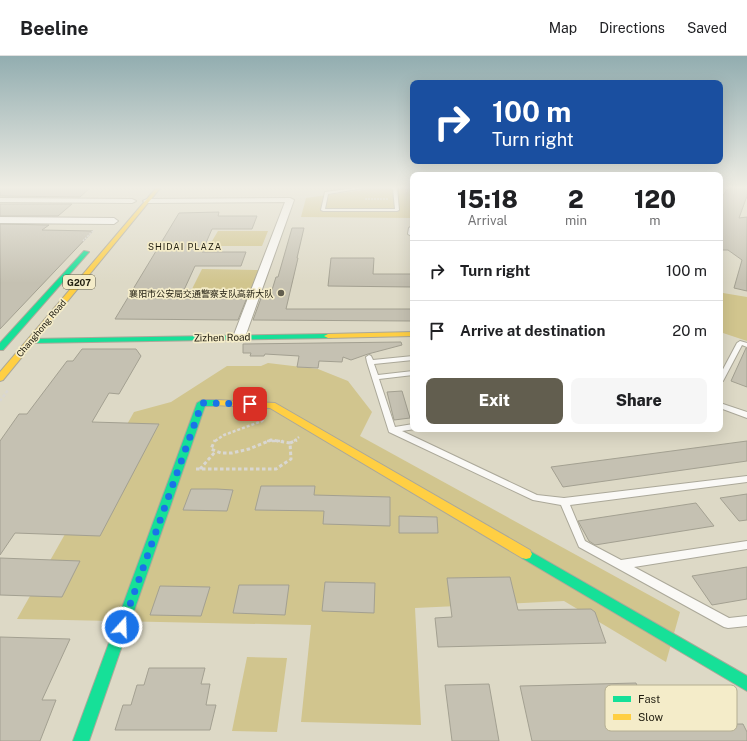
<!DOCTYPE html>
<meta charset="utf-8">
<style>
:root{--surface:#fff;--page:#f6f6f6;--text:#202124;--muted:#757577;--line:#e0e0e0;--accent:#625e4f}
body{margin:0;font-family:"Public Sans","Noto Sans SC",sans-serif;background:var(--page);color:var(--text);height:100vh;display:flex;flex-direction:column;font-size:15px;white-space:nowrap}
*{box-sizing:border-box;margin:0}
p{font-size:13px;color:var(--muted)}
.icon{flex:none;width:22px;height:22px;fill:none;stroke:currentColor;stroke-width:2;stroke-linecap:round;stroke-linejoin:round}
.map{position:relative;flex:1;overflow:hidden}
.details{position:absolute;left:410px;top:116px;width:313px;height:260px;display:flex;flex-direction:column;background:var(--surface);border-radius:8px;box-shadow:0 4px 16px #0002}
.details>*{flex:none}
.guide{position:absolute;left:410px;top:24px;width:313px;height:84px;border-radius:8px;box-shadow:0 4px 16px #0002;background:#1a4fa0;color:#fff;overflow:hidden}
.pin{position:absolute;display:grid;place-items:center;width:34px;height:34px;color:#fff;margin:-17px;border-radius:8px;box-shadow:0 2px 6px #0006}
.me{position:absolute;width:44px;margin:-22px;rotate:20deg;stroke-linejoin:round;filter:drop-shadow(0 0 3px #0008)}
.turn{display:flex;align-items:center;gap:14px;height:84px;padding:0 16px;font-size:18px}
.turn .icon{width:52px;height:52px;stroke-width:2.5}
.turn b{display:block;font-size:28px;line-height:34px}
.eta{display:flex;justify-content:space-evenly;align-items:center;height:68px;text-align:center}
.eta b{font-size:24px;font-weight:800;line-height:28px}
.cta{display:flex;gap:8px;margin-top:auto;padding:8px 16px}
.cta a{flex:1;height:46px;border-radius:8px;background:var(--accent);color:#fff;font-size:16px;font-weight:800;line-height:46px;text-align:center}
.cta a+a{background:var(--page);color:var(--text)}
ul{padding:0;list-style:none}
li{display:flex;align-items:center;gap:12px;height:60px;padding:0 16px;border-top:1px solid var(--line)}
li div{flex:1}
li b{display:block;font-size:15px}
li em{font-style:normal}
header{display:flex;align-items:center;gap:24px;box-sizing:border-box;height:56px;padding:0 20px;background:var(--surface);border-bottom:1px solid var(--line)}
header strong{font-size:19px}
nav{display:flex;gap:22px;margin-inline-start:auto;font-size:14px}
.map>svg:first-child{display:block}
.green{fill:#d1c58e}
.building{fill:#c5c1b2;stroke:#a3a091}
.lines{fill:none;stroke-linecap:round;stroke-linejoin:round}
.lane-casing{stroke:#aba899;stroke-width:2}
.street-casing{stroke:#aba899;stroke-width:2}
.fast-casing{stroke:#aba899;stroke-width:2}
.slow-casing{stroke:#aba899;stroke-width:2}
.path-far2{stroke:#d9d7d2;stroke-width:1.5;stroke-dasharray:2 1;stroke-linecap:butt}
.path-far1{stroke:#d9d7d2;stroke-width:2.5;stroke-dasharray:3 2;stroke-linecap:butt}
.path{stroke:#d9d7d2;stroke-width:3;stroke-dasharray:3.5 2.5;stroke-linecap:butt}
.lane{fill:#faf9f6;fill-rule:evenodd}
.street{fill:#faf9f6;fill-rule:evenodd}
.fast{fill:#16e098;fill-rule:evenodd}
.slow{fill:#ffcf43;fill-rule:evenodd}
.route{stroke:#1a73e8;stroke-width:7;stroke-dasharray:0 12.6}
.poi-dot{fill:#625e4f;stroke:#f4ecc9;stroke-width:1.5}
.labels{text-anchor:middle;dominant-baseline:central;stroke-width:3.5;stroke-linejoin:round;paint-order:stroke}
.far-neighbourhood-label{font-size:9px;letter-spacing:1px;fill:#1f1c0f;stroke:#f4ecc9}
.shield{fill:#f4ecc9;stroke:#5f5a47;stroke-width:1}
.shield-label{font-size:9px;font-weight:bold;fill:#1f1c0f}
.far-poi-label{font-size:9px;fill:#1f1c0f;stroke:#f4ecc9;text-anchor:end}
.far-street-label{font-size:9px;fill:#1f1c0f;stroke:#f4ecc9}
.street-label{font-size:10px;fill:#1f1c0f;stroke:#f4ecc9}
.key{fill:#f4ecc9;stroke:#b4ae91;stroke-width:1}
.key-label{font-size:11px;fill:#1f1c0f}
</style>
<header>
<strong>Beeline</strong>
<nav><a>Map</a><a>Directions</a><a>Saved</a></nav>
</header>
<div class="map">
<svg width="747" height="685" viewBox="0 0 747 685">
<rect width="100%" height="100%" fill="#ddd9c6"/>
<g class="green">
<polygon points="384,131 413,131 411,162 301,161 306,142"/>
<polygon points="218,175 268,175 262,190 209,190"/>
<polygon points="202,213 259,214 252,233 192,233"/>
<polygon points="723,237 747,241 747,285 720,276 720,239"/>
<polygon points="268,307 318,313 348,325 372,356 360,380 680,556 666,606 564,545 415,552 421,669 301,666 311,569 17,563 134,356 171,346 227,310 261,310"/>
<polygon points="247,601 287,602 277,676 232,675"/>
</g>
<g class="building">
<polygon points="0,131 91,131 80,141 0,140"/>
<polygon points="734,131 747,131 747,140 739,162 747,161 747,235 734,232 742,204 728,194 720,194 720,144 728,132 733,133"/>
<polygon points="0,148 72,148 58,160 0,160"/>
<polygon points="219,156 218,160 257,160 252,173 212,173 202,196 246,196 241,210 195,210 184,234 250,234 238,264 115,263 179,157"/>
<polygon points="0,168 49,169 42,174 93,175 0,273"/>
<polygon points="292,172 304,172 297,202 298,202 286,253 413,253 413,265 253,264 264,234 272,234 276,221 278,221"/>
<polygon points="331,202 374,202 373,218 412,218 413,231 328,230"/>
<polygon points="401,286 402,289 368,298 351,304 343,301 342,306 319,305 318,312 297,311 299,300 265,298 264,300 250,300 251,297 243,297 243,288"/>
<polygon points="746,292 747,292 747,331 731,325"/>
<polygon points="82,293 136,293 141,300 119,338 109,337 92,366 159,368 100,480 15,477 0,499 0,385 19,358 27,358 67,305 73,305"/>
<polygon points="402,335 410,362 394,364 387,336"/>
<polygon points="747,385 747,405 563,431 551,411"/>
<polygon points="261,430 315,430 314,439 390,441 390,470 323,468 324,455 255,454"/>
<polygon points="191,433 217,433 233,434 227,455 183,454"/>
<polygon points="747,438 747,464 739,465 720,442"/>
<polygon points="696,447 714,470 595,489 589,485 578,465"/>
<polygon points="399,460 437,461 438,477 399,477"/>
<polygon points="0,502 80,505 62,541 0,539"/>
<polygon points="747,511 747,543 712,549 692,520"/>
<polygon points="510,521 518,554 591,553 595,556 606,587 438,591 435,562 452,561 447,522"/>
<polygon points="325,526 375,527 374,557 322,555"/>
<polygon points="239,529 289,529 285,559 233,557"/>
<polygon points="160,530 210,531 201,560 150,559"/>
<polygon points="0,581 70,583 42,644 56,644 40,685 0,685"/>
<polygon points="149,612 205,612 201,628 210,628 206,649 216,649 210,674 115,674 123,649 131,649 137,629 144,629"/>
<polygon points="636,627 652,669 743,668 747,676 747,685 532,685 520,630"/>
<polygon points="489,628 499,685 452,685 445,629"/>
</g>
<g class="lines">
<g class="lane-casing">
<g id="lane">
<polygon points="361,131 370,131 328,138 325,153 395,153 393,133 388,131 395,131 397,132 399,154 397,155 323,155 321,154 325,136"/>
<polygon points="740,285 747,287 747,291 742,289 723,325 720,327 720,319 737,287"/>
<polygon points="369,299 371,300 373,304 413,300 413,304 374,308 378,319 413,315 413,319 379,323 395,371 413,368 413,373 415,373 402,375 537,439 564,442 747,420 747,426 570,449 585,485 621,504 747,485 747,493 634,511 729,562 747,560 747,570 728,572 724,571 579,491 561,449 533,444 389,376 367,306 366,301"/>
<polygon points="720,347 747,356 747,362 720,352"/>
</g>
</g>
<g class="street-casing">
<g id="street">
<polygon points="0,142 132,143 136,145 132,147 0,146"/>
<polygon points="290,142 294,144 245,281 243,284 235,284 233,281 285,146 147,147 143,145 147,143"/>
<polygon points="0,161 114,162 118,165 114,168 0,167"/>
<polygon points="413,169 413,181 408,178 409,172"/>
</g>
</g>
<g class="fast-casing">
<g id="fast">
<polygon points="84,195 89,196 3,294 0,294 0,287"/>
<polygon points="328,278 332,280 331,282 31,287 27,285 31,283"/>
<polygon points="202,344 217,344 222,347 217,350 205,350 89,685 73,685 197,347"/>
<polygon points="526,493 747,620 747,635 522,502 520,498 522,494"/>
</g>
</g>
<g class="slow-casing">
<g id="slow">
<polygon points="157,131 161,131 3,324 0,325 0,316"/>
<polygon points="413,276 413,280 328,282 324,280 328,278"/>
<polygon points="217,344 275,347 530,494 532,498 530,502 526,503 522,502 270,352 214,349 212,347"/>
</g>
</g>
<g class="path-far2">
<polyline points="128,136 133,131"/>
<polyline points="365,143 388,143"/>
<polyline points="83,185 94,174"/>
</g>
<g class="path-far1">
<polyline points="0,345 8,334"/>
<polyline points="215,385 224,379 262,365 264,362"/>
<polyline points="267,385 283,385"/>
<polyline points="294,385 299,381"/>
</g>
<g class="path">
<polyline points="290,387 297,384"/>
<polyline points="196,413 276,413 291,403 290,387 271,384 249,393 232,397 221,397 211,393 215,384"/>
<polyline points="200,413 215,396"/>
</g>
<use href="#lane" class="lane"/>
<use href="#street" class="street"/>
<use href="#fast" class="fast"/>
<use href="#slow" class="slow"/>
</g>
<linearGradient id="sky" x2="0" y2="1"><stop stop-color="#92adb0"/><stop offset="0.58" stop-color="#f0eee5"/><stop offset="1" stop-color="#f0eee5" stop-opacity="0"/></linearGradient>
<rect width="747" height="227" fill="url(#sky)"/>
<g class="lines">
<polyline class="route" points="122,571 202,347 250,348"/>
</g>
<circle class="poi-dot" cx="281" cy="237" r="4"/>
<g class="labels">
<g class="far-neighbourhood-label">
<text x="185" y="190">SHIDAI PLAZA</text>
</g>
<rect class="shield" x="63" y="219" width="32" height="14" rx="3"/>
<g class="shield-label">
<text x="79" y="226">G207</text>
</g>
<g class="far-poi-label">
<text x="273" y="237">襄阳市公安局交通警察支队高新大队</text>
</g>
<g class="far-street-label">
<text transform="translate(41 272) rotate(-50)">Changhong Road</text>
</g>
<g class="street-label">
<text transform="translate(222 281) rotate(-1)">Zizhen Road</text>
</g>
</g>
<rect x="605" y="629" width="132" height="46" rx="6" class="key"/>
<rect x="613" y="640" width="18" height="6" fill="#16e098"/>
<rect x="613" y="658" width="18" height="6" fill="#ffcf43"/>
<g class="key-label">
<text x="638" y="647">Fast</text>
<text x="638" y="665">Slow</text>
</g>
</svg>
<div class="pin" style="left:250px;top:348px;background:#d93025"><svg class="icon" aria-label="arrive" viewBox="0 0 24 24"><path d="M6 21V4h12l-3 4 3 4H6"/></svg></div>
<svg class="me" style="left:122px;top:571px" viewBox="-20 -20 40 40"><circle r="17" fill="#1a73e8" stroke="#fff" stroke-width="3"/><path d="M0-11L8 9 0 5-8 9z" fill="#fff"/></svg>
<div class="guide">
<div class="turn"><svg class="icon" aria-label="right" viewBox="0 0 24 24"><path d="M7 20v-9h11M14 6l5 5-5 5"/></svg><div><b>100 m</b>Turn right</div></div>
</div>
<section class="details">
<div class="eta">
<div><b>15:18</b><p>Arrival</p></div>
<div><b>2</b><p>min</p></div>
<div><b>120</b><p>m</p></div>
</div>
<ul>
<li><svg class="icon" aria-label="right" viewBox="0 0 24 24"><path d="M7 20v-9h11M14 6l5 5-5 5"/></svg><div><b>Turn right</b></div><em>100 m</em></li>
<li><svg class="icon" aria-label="arrive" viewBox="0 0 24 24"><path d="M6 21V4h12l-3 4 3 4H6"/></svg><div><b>Arrive at destination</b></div><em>20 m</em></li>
</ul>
<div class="cta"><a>Exit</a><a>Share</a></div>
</section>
</div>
